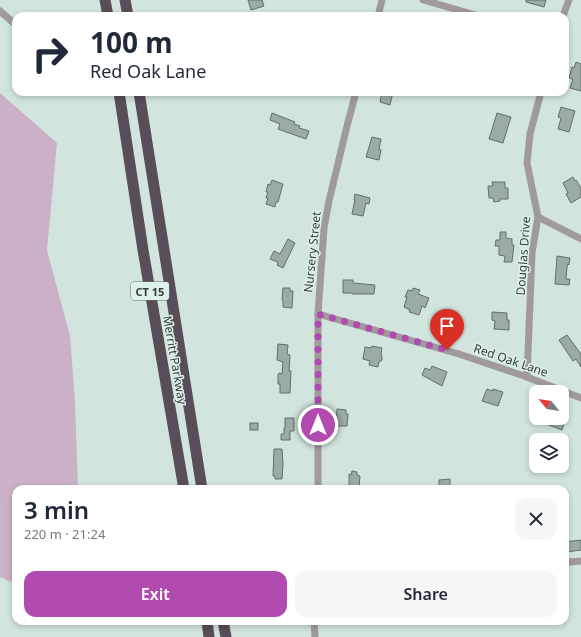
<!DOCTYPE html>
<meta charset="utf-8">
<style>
:root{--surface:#fff;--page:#f6f6f7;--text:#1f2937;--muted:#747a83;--accent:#b24baf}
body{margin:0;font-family:"Noto Sans",sans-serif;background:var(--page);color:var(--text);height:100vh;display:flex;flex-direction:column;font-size:15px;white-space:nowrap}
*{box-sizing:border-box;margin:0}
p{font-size:13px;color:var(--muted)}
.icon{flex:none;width:22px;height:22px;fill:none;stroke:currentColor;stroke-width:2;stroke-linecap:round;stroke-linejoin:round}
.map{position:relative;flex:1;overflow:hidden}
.panel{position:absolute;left:12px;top:485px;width:557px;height:140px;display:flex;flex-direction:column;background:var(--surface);border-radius:12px;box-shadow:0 2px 6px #0003}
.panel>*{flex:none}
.top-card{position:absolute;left:12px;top:12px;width:557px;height:84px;border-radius:12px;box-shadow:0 2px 6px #0003;background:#fff;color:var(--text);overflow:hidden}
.needle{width:26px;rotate:300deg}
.controls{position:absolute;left:529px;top:385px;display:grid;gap:8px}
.controls a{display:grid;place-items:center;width:40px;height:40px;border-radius:8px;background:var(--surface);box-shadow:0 2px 6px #0003;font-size:20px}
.pin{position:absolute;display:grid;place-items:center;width:34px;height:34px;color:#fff;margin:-41px -17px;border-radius:50% 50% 50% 0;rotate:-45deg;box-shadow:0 0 4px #0007}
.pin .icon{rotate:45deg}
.me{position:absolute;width:44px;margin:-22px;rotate:0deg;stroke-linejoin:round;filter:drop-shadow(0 0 3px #0008)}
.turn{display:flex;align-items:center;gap:14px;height:84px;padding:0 12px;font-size:18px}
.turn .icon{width:52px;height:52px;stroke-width:2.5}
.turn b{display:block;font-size:28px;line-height:34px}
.round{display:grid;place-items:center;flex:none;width:42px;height:42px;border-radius:12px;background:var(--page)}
.head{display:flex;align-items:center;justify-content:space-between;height:68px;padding:0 12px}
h1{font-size:24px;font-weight:600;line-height:30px}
.primary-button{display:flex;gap:8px;margin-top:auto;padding:8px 12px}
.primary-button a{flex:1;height:46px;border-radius:12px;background:var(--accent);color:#fff;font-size:16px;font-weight:600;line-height:46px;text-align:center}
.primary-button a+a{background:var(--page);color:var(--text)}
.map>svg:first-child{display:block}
.green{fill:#cab1c8}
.building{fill:#9aaca5;stroke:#60716b}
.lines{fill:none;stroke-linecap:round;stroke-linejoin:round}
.minor{stroke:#a09a9f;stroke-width:7}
.highway{stroke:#594d58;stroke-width:11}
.route{stroke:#b24baf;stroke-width:7;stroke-dasharray:0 12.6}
.labels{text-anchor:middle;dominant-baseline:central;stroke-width:3;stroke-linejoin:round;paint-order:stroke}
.shield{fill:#def1ea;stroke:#67726e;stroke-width:1}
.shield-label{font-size:11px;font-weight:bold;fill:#343c39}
.street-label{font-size:12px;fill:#343c39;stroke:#def1ea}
</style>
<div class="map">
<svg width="581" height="637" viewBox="0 0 581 637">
<rect width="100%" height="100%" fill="#d1e4dd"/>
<polygon class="green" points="0,93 57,143 47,250 70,336 75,402 78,489 16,489 16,584 0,577"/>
<g class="building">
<polygon points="248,0 262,0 264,6 251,10"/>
<polygon points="526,0 546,0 544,7 526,2"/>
<polygon points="576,62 581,64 581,91 570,88 573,79 569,78 572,67 574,68"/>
<polygon points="382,92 393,92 390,105 380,102"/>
<polygon points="561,107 575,111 569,132 558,129 561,118 558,117"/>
<polygon points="272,113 295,122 294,124 300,126 299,128 309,131 306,139 278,129 280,124 270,120"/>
<polygon points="497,113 511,117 503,143 489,139"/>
<polygon points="372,137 381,139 379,149 381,150 379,160 366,157"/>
<polygon points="573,177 575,181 576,180 581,188 581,197 571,203 566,194 568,193 563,183"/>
<polygon points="272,180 283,184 278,202 276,202 275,207 266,204 268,198 266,198 268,192 266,192 268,184 270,185"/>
<polygon points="492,182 505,182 505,188 508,188 508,199 500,199 500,201 494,202 493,198 489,198 488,186 493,186"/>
<polygon points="355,194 370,198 369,204 366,203 363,216 352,214 355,200 354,200"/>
<polygon points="500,232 506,232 506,238 512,239 512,245 514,245 512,262 504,262 505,256 499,255 499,246 495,246 496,240 500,240"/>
<polygon points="288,239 295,243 283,268 277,265 278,262 270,259 274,251 280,254"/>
<polygon points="557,256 570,258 569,265 568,264 567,267 566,279 570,279 569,285 555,284"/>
<polygon points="343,280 353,280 353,283 375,285 374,294 352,294 352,293 343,293"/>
<polygon points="283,288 290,288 290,291 293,291 292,308 283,307 283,301 282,300"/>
<polygon points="413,288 420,290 418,294 429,298 425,308 422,306 419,315 409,312 410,310 404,307 407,297 405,297 408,290 412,291"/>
<polygon points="492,312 507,313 507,320 509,320 509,330 494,329 495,321 492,320"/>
<polygon points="567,335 581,354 581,367 576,359 573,361 559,340"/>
<polygon points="278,344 288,345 287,354 290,355 289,371 291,371 290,393 280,393 280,384 278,384 278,375 279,373 282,374 283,362 277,360"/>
<polygon points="372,346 382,348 381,354 382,357 382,360 379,362 378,367 369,365 370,361 363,359 365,347 371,348"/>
<polygon points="432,366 447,372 442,386 422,375 425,368 430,370"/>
<polygon points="487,389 493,391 493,389 503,392 498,406 482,401"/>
<polygon points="337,409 346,410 346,414 348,414 347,426 336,426"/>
<polygon points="285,418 294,418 294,431 290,431 290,440 281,440 281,434 284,434 284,428 285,428"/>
<polygon points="549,418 566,418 562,430 546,424"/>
<rect x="250" y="423" width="8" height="7"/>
<polygon points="274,449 282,449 283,464 282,479 275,479 275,476 273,476"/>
<polygon points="352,471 357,472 357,475 360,476 359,489 349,489 349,474 351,475"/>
<polygon points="450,479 450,489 439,489 439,480"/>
<polygon points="581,540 581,550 566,552 565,542"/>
</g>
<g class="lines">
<g class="minor">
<polyline points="423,0 479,16"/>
<polyline points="0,11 16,25"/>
<polyline points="378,16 382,0"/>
<polyline points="563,16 569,0"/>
<polyline points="538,217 581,239"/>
<polyline points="318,314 459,354 527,377 581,398"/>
<polyline points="527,377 532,253 538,217 527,163 530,134 541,92"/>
<polyline points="318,489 318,314 324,228 329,201 347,126 356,92"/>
<polyline points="565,561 570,562 581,561"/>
<polyline points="314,621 315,637"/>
</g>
<g class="highway">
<polyline points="105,0 108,16"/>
<polyline points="125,0 128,16"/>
<polyline points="119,92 143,250 184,489"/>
<polyline points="139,92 202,489"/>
<polyline points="207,621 209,637"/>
<polyline points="223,621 226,637"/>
</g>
</g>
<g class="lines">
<polyline class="route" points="318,425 318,314 447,350"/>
</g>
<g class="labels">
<rect class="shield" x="131" y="282" width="38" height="18" rx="3"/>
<g class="shield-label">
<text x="150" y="291">CT 15</text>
</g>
<g class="street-label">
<text transform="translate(312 252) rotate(-84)">Nursery Street</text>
<text transform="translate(523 256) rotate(-86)">Douglas Drive</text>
<text transform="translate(175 360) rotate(80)">Merritt Parkway</text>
<text transform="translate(511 360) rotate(19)">Red Oak Lane</text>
</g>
</g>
</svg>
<div class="controls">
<a><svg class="needle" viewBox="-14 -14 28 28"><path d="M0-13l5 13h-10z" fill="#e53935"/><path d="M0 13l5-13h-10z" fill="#747a83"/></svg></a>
<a><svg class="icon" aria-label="layers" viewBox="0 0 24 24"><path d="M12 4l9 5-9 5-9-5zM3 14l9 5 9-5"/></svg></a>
</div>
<div class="pin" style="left:447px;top:350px;background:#d93025"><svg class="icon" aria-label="arrive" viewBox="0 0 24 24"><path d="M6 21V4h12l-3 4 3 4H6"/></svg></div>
<svg class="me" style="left:318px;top:425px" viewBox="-20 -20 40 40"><circle r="17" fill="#b24baf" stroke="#fff" stroke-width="3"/><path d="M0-11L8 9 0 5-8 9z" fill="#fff"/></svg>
<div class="top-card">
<div class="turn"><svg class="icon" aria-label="right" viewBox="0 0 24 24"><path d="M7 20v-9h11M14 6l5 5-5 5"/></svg><div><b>100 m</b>Red Oak Lane</div></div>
</div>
<section class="panel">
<div class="head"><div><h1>3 min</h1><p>220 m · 21:24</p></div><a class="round"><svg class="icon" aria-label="close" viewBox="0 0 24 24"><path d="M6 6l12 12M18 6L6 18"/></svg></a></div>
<div class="primary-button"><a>Exit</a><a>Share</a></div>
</section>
</div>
